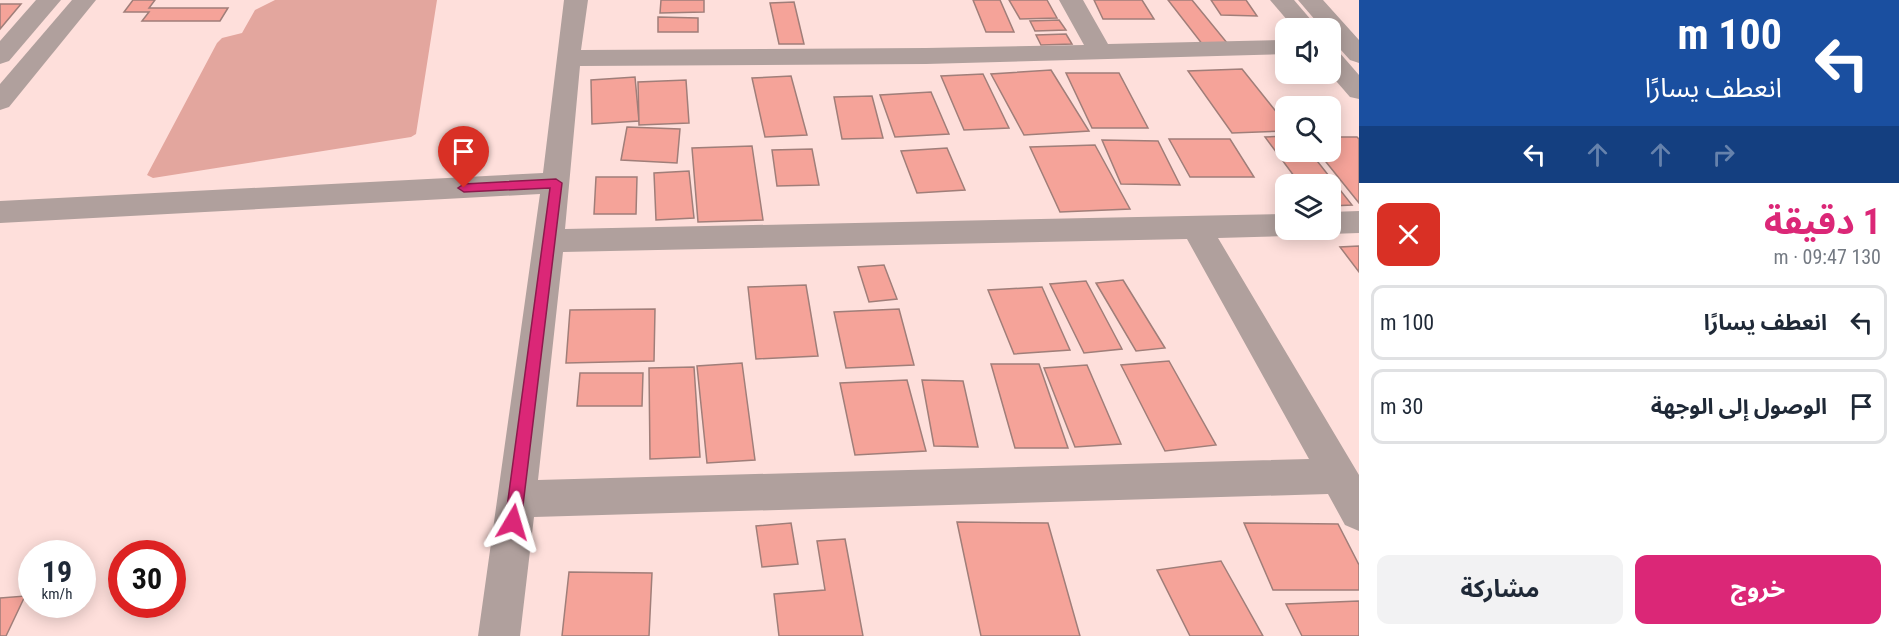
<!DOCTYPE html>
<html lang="ar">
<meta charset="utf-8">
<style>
:root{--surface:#fff;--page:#f2f2f3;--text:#1f2937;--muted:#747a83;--line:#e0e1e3;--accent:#db2777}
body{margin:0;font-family:"Roboto Condensed","Noto Sans Arabic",sans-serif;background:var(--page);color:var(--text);direction:rtl;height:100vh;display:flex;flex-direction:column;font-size:22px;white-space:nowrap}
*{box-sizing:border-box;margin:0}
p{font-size:20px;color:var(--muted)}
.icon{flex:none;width:33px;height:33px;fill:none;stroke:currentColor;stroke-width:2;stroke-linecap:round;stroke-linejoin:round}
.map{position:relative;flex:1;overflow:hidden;direction:ltr}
.panel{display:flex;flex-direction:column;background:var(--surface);width:540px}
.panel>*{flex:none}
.top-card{background:#1a4fa0;color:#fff;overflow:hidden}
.controls{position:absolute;left:1275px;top:18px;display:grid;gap:12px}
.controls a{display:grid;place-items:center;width:66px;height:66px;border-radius:12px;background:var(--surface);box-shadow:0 3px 15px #0003;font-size:30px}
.speed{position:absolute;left:18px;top:540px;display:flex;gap:12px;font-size:30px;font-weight:700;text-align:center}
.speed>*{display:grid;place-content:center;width:78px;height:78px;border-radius:50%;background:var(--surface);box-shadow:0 3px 15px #0003;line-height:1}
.speed small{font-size:15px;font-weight:400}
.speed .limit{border:9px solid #d22;background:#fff;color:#111}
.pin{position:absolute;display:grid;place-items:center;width:51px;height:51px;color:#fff;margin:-62px -26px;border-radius:50% 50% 50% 0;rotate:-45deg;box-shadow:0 0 6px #0007}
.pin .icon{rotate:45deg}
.me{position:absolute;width:66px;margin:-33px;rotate:7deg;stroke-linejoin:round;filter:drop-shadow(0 0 4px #0008)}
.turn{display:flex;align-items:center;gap:21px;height:126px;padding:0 18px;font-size:27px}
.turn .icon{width:78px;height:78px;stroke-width:2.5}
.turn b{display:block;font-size:42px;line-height:51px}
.lanes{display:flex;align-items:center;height:57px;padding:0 18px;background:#0003;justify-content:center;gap:30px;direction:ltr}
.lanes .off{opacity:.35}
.round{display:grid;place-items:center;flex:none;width:63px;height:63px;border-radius:12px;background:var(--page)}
.headline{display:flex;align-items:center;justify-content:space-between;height:102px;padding:0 18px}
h1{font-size:36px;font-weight:700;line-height:45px;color:var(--accent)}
.button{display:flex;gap:12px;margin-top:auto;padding:12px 18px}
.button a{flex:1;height:69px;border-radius:12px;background:var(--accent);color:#fff;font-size:24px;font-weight:700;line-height:69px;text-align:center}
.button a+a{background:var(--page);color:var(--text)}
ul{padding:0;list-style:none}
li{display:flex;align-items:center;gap:18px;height:75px;margin:0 12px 9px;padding:0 6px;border:3px solid var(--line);border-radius:12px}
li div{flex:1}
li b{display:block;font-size:22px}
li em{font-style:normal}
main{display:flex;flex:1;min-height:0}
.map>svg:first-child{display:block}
.green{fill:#e3a69e}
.building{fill:#f5a399;stroke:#a07e79;stroke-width:1.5}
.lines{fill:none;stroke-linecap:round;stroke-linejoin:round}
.minor{fill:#b0a09d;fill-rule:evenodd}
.route{fill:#db2777;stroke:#8e194d;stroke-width:1.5}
</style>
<main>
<section class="panel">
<div class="top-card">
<div class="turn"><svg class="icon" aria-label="left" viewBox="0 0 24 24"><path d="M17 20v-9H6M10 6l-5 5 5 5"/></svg><div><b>100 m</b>انعطف يسارًا</div></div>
<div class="lanes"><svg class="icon" aria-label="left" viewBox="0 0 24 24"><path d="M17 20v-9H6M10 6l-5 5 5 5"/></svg><svg class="icon off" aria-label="ahead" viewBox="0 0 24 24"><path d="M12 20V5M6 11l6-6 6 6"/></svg><svg class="icon off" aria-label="ahead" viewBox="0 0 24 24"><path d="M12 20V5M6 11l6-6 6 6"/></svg><svg class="icon off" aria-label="right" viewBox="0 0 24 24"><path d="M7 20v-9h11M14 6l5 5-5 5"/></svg></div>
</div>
<div class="headline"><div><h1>1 دقيقة</h1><p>130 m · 09:47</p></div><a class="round" style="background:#d93025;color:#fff"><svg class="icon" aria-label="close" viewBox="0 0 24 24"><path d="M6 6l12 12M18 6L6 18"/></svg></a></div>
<ul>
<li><svg class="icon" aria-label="left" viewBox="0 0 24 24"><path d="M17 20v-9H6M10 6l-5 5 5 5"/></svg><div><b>انعطف يسارًا</b></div><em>100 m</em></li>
<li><svg class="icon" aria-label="arrive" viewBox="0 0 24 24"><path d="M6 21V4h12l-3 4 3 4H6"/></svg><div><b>الوصول إلى الوجهة</b></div><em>30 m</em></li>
</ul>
<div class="button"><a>خروج</a><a>مشاركة</a></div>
</section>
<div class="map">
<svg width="1359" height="636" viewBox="0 0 1359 636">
<rect width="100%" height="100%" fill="#fedfdb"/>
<polygon class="green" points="275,0 437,0 416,134 411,137 153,178 147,175 217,43 222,38 242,33 255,10"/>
<g class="building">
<polygon points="133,0 155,0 149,8 228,8 220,21 142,21 149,12 124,12"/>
<polygon points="661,0 704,0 704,12 660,13"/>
<polygon points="973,0 1000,0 1014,32 986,32"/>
<polygon points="1009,0 1047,0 1057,18 1020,19"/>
<polygon points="1094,0 1142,0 1154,19 1103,19"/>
<polygon points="1168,0 1192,0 1228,44 1203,45"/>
<polygon points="1211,0 1246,0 1257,16 1221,15"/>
<polygon points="794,2 804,44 779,44 770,3"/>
<polygon points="0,4 21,4 0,29"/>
<polygon points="658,17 698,18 698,32 658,32"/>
<polygon points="1059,20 1066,30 1035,31 1030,21"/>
<polygon points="1066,34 1072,44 1041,45 1036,35"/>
<polygon points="1242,69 1286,124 1286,131 1232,133 1188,71"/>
<polygon points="1051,70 1089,131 1024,135 991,74"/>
<polygon points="1066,73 1119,73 1148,128 1092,128"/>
<polygon points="983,74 1009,128 964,130 941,76"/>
<polygon points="791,76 807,135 765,137 752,78"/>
<polygon points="635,77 639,121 592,124 591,80"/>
<polygon points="686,80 689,123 639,125 638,82"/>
<polygon points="931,92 949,134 895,137 880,95"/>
<polygon points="872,96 883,138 842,139 834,97"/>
<polygon points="627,127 680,129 677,163 621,160"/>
<polygon points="1286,136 1286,152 1310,152 1352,205 1330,206 1330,184 1300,184 1265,137"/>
<polygon points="1330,137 1357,137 1359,139 1359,203 1318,152 1330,152"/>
<polygon points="1169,139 1230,139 1254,177 1190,177"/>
<polygon points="1102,140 1158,141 1180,185 1121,184"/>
<polygon points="1095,145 1130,209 1060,212 1030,147"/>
<polygon points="752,146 763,220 698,222 692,148"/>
<polygon points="947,148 965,190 917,193 901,151"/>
<polygon points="812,149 819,185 777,186 772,150"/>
<polygon points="689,171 694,218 656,220 654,173"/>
<polygon points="596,177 637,177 636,214 594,214"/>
<polygon points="1359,246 1359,272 1340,247"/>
<polygon points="884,265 897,299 869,302 858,267"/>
<polygon points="1123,280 1165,348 1136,351 1096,283"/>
<polygon points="1086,281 1122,349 1084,353 1050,284"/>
<polygon points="806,285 818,356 756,359 748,287"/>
<polygon points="1042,287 1070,350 1014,354 988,290"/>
<polygon points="655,309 654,361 566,363 570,310"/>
<polygon points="899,309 914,365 846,368 834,312"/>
<polygon points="1169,361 1216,445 1165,451 1121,365"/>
<polygon points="742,363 755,460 707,463 697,366"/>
<polygon points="991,364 1039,364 1068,448 1015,448"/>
<polygon points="1087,365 1121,444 1075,447 1044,368"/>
<polygon points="694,367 700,457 650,459 649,368"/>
<polygon points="580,373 643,373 642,406 577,406"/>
<polygon points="907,380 926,451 855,455 840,383"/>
<polygon points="922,380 963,381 978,447 934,446"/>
<polygon points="957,522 1048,523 1080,636 981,636"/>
<polygon points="791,523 798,564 762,567 756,526"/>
<polygon points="1244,523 1338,524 1359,565 1359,590 1273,590"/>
<polygon points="845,539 863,636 779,636 774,594 825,590 817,541"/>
<polygon points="1221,561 1263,636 1190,636 1157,570"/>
<polygon points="569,572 652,573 649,636 562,636"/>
<polygon points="25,596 6,636 0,636 0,598"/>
<polygon points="1359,601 1359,636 1302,636 1286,604"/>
</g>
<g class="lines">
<g class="minor">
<polygon points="36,0 61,0 9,61 0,64 0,41"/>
<polygon points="72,0 96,0 9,107 0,110 0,84"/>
<path d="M564 0H588L581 50 926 48 1084 45 1059 0H1083L1108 44 1286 40V54L926 64 580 66 565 229 1286 214V230H1299L1297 233 1286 236 1218 238 1359 475V531L1345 525 1328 494 534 517 520 636H478L540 194 0 223V201L543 173ZM1187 239 1309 459 538 480 563 252Z"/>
<polygon points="1270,0 1294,0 1318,28 1294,28"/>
<polygon points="1298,0 1323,0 1359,40 1359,63 1350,60 1330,38 1330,28 1322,28"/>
<polygon points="1330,49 1339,52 1359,75 1359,99 1350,97 1330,74"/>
<polygon points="1359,211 1359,233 1330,234 1319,230 1330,230 1330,212"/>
</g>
</g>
<polygon class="route" points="556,179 562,183 521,522 519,527 513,530 508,527 505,522 550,188 464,192 458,188 464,184"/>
</svg>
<div class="controls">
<a><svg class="icon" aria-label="sound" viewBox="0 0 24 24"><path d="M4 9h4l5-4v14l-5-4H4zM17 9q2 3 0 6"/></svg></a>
<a><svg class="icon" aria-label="search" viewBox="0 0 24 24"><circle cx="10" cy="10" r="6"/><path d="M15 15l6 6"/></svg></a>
<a><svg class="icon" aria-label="layers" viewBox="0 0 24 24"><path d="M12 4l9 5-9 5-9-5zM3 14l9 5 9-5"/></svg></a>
</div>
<div class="speed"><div>19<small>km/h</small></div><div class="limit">30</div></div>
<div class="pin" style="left:464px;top:188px;background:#d93025"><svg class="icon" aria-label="arrive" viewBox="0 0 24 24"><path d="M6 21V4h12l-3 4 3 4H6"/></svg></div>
<svg class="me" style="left:513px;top:522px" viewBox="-20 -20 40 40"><path d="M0-17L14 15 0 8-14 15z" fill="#db2777" stroke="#fff" stroke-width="4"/></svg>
</div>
</main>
